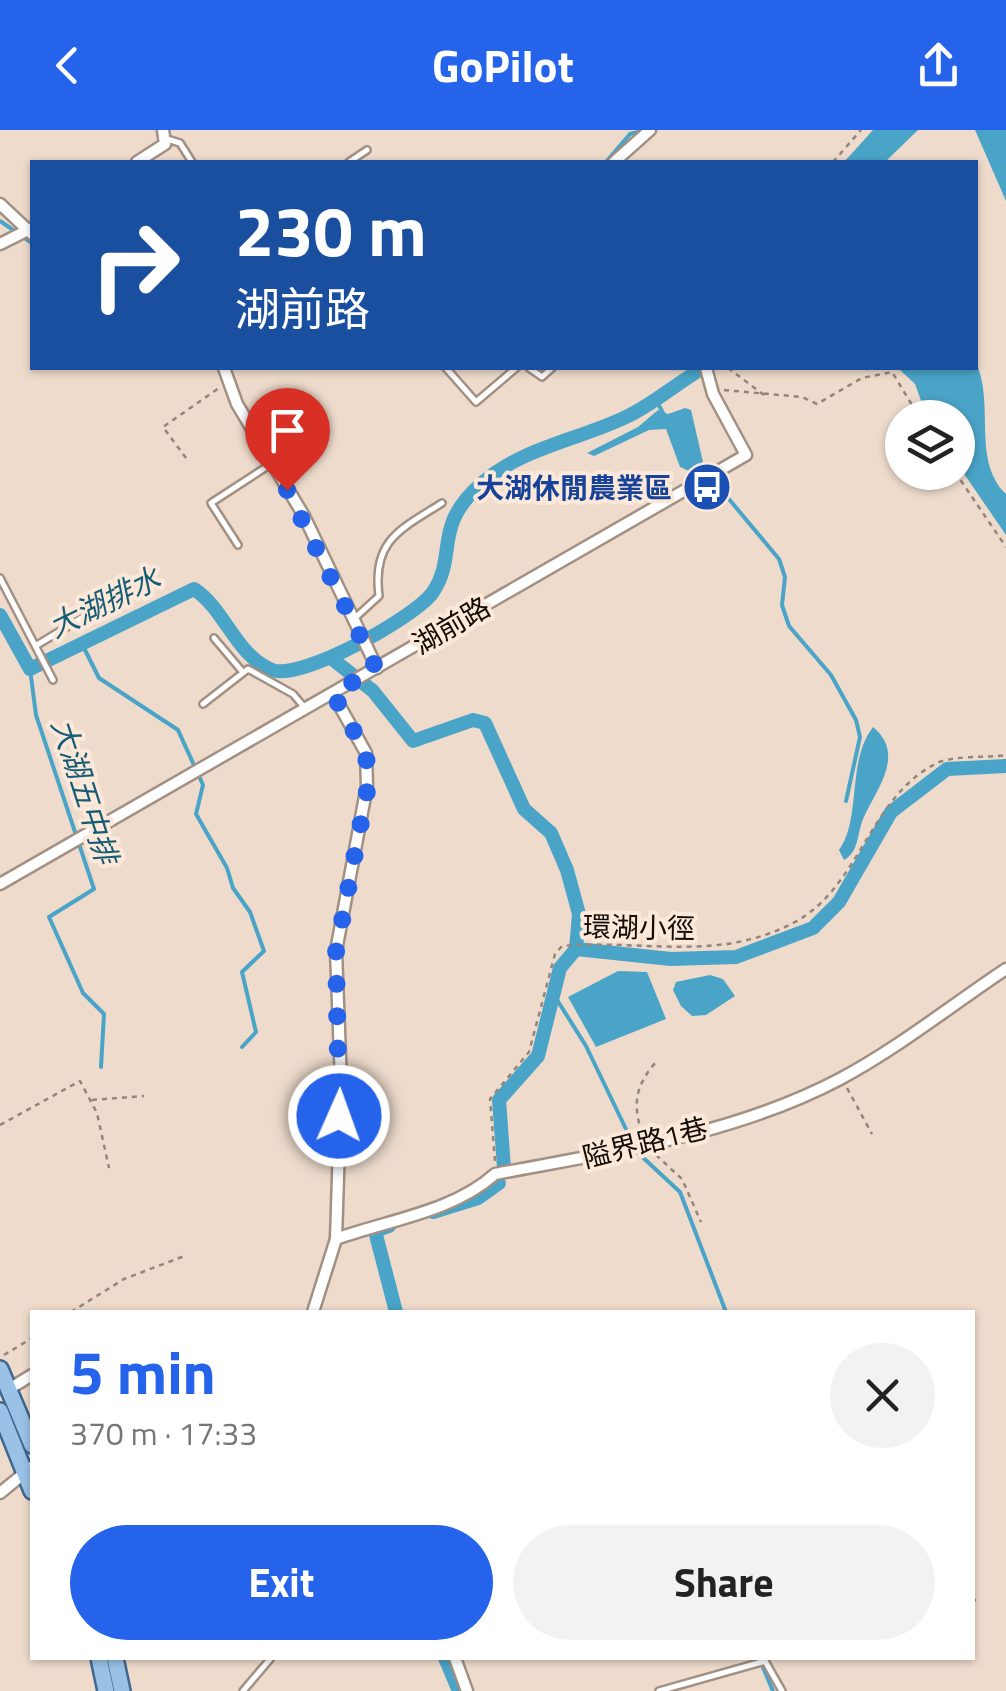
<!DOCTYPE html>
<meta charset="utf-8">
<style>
:root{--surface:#fff;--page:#f2f2f2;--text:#222;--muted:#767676;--accent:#2563eb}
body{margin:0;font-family:"Titillium Web","Noto Sans TC",sans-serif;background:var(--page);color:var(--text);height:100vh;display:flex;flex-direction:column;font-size:38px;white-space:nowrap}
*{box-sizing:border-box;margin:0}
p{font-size:32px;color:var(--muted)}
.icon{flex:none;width:55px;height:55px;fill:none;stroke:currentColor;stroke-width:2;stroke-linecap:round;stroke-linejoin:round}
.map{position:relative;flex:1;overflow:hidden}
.panel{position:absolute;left:30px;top:1180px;width:945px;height:350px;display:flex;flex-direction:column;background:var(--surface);border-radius:0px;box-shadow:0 2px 8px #0004}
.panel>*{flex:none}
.top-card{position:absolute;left:30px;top:30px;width:948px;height:210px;border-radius:0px;box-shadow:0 2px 8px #0004;background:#1a4fa0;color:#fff;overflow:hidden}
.fabs{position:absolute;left:885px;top:270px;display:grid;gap:20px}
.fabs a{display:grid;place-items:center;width:90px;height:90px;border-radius:50%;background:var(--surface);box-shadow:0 2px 8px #0004;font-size:50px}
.pin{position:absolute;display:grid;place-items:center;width:85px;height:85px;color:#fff;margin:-102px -42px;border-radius:50% 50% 50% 0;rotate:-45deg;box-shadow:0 0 10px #0007}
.pin .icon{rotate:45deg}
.me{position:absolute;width:110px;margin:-55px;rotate:2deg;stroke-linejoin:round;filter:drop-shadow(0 0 8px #0008)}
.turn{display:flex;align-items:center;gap:35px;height:210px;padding:0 40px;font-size:45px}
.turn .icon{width:130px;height:130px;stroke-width:2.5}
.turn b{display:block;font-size:70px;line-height:85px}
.round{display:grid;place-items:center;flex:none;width:105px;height:105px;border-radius:52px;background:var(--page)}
.headline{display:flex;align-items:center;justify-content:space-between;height:170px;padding:0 40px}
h1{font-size:60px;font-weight:700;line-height:75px;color:var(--accent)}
.cta{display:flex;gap:20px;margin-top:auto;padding:20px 40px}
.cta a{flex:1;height:115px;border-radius:60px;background:var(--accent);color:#fff;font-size:40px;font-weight:700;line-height:115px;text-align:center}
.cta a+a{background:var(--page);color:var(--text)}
header{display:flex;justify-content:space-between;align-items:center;height:130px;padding:0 40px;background:var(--accent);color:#fff;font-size:45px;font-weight:700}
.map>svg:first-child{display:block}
.water{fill:#4aa4c7}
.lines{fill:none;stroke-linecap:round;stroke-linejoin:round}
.stream{stroke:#4aa4c7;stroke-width:4}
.canal{stroke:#4aa4c7;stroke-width:14}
.lane-casing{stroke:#a29082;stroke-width:10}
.street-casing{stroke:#a29082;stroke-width:15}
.primary-casing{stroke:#3f688e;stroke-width:20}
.path{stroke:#93857b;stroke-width:2.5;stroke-dasharray:5 5;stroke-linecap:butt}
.lane{stroke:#fff;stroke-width:5}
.street{stroke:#fff;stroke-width:10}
.primary{stroke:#9ac2e7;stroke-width:15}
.route{stroke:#2563eb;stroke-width:18;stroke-dasharray:0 32.4}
.labels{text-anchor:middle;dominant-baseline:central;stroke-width:8;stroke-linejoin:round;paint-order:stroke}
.transit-label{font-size:28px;font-weight:bold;fill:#164399;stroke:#fce8d9;text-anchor:end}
.street-label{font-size:28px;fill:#120c07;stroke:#fce8d9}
.water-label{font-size:30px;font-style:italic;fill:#155c75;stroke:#fce8d9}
</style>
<header><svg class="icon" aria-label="back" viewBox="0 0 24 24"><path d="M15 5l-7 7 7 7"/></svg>GoPilot<svg class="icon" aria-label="share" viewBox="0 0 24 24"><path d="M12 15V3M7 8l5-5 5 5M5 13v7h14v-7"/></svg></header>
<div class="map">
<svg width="1006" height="1561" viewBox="0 0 1006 1561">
<rect width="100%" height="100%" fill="#eedbcc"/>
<g class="water">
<polygon points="873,0 918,0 885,32 844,32"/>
<polygon points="975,0 1006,0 1006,71"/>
<path d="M975 230C996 274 971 330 1006 364V405L958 335V288L927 287 915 254 898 238H975Z"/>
<polygon points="685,278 691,280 703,332 689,341 680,337 666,299 649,300 594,326 587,323 638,297 658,280 668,284"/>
<path d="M873 597C907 625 875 661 863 689 857 704 859 722 844 730L839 720C862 688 846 633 873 597Z"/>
<polygon points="618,841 647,842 666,889 596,917 568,867"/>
<polygon points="710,845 723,849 735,866 706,885 692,886 681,876 673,860 676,852"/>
</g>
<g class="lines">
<g class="stream">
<polyline points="606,32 630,4 646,0"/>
<polyline points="0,91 32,113"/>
<polyline points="655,268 664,285"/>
<polyline points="698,332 779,429 785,447 782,475 789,496 831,545 856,590 860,607 846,671"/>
<polyline points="82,514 99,548 178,600 203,655 196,684 227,738 233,758 250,782 264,821 242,842 256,902 242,917"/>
<polyline points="30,539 36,585 94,759 49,787 83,863 104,884 101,937"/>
<polyline points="554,865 586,916 637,1022 680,1062 726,1182"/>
<polyline points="759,1528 773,1561"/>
</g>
<g class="canal">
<path d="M0 485 30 539 194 459C225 479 236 526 272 540 301 551 416 487 433 462 458 424 432 397 481 354 521 318 578 310 626 287 652 275 677 253 703 238"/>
<polyline points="331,528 373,561 413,611 473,590 485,593 524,679 551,703 567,740 579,784 576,819"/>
<polyline points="576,819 671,829 736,827 813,798 839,772 891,682 947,639 1006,636"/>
<polyline points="504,1038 499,970 538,926 560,838 576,819"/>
<polyline points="433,1082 478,1068 499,1053"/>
<polyline points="389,1096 375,1101 396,1182"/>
<polyline points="445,1528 459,1561"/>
</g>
<g class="lane-casing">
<g id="lane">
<polyline points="167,9 180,13 192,32"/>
<polyline points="349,32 367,20"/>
<polyline points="446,238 476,272 516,238"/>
<polyline points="529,238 542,247 552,238"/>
<polyline points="238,415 211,373 271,334"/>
<polyline points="0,448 53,550"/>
<path d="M356 487 379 466C372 411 399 400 442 373"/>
<polyline points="214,508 241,540"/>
<polyline points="37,515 118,466"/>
<polyline points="203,574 248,539 293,564 304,577"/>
<polyline points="243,1561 271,1528"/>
<polyline points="659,1561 765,1531 782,1561"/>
</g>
</g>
<g class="street-casing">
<g id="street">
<polyline points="137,32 165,14 163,0"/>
<polyline points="614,32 650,0"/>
<polyline points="0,74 32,104"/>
<polyline points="0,114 30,99"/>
<polyline points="224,238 237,274 304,386 377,538"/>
<polyline points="333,564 366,623 367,656 336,821 341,952 336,1109"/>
<polyline points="0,754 746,325 713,264 706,238"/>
<path d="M313 1182 336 1109C388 1090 453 1082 495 1044 611 1022 734 1005 840 949 898 918 952 875 1006 839"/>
<polyline points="9,1259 32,1245"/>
<polyline points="0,1363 32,1337"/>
<polyline points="455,1528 467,1561"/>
</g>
</g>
<g class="primary-casing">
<g id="primary">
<polyline points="0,1239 32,1315"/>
<polyline points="0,1281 32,1361"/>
<polyline points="99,1528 106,1561"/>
<polyline points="115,1528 122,1561"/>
</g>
</g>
<g class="path">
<polyline points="833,32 861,0"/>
<polyline points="728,238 764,265"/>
<polyline points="724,260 802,267 817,274 862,248 892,242 920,288"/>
<polyline points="186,328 163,297 219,258"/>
<polyline points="955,342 1006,417"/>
<polyline points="847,958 872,1004"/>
<polyline points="92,970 144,966"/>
<polyline points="0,995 80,951 97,983 109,1038"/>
<path d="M642 1003C632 973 636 955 656 932"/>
<polyline points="656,1025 682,1049 701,1092"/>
<path d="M495 1031 490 969 529 922 555 824 562 816C643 809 719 833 795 792 860 757 870 666 937 633 955 625 986 628 1006 625"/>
<polyline points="71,1182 124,1149 187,1125"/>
<polyline points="4,1225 32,1208"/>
<polyline points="972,1471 976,1470"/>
</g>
<use href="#lane" class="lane"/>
<use href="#street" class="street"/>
<use href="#primary" class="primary"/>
</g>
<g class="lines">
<polyline class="route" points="287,360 376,538 333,564 366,623 368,656 336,822 339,986"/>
</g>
<defs>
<g id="bus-disc" transform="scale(2.5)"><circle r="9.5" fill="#1a4fb4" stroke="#fce8d9"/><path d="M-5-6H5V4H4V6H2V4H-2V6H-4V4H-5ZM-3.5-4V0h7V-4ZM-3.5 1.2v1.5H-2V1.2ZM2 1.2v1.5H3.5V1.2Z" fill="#fff"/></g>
</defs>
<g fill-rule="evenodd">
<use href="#bus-disc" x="707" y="357"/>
</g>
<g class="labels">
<g class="transit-label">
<text x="672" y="357">大湖休閒農業區</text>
</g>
<g class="street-label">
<text transform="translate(451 495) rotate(-30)">湖前路</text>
<text transform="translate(639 797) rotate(1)">環湖小徑</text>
<text transform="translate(645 1012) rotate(-14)">隘界路1巷</text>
</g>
<g class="water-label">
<text transform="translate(104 472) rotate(-26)">大湖排水</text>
<text transform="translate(85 661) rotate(72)">大湖五中排</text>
</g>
</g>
</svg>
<div class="fabs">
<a><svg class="icon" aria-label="layers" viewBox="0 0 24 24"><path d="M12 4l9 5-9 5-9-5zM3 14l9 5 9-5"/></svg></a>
</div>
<div class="pin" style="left:287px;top:360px;background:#d93025"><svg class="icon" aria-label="arrive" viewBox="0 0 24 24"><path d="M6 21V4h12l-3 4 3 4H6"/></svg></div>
<svg class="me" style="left:339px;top:986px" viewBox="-20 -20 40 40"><circle r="17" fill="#2563eb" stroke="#fff" stroke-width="3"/><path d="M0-11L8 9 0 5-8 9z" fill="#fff"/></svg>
<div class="top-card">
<div class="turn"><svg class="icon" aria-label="right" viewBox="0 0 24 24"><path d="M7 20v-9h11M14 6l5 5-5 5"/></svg><div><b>230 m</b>湖前路</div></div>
</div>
<section class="panel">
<div class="headline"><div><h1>5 min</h1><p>370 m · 17:33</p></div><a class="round"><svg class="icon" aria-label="close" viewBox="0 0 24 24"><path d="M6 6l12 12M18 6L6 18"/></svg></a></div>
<div class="cta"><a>Exit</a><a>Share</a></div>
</section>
</div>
